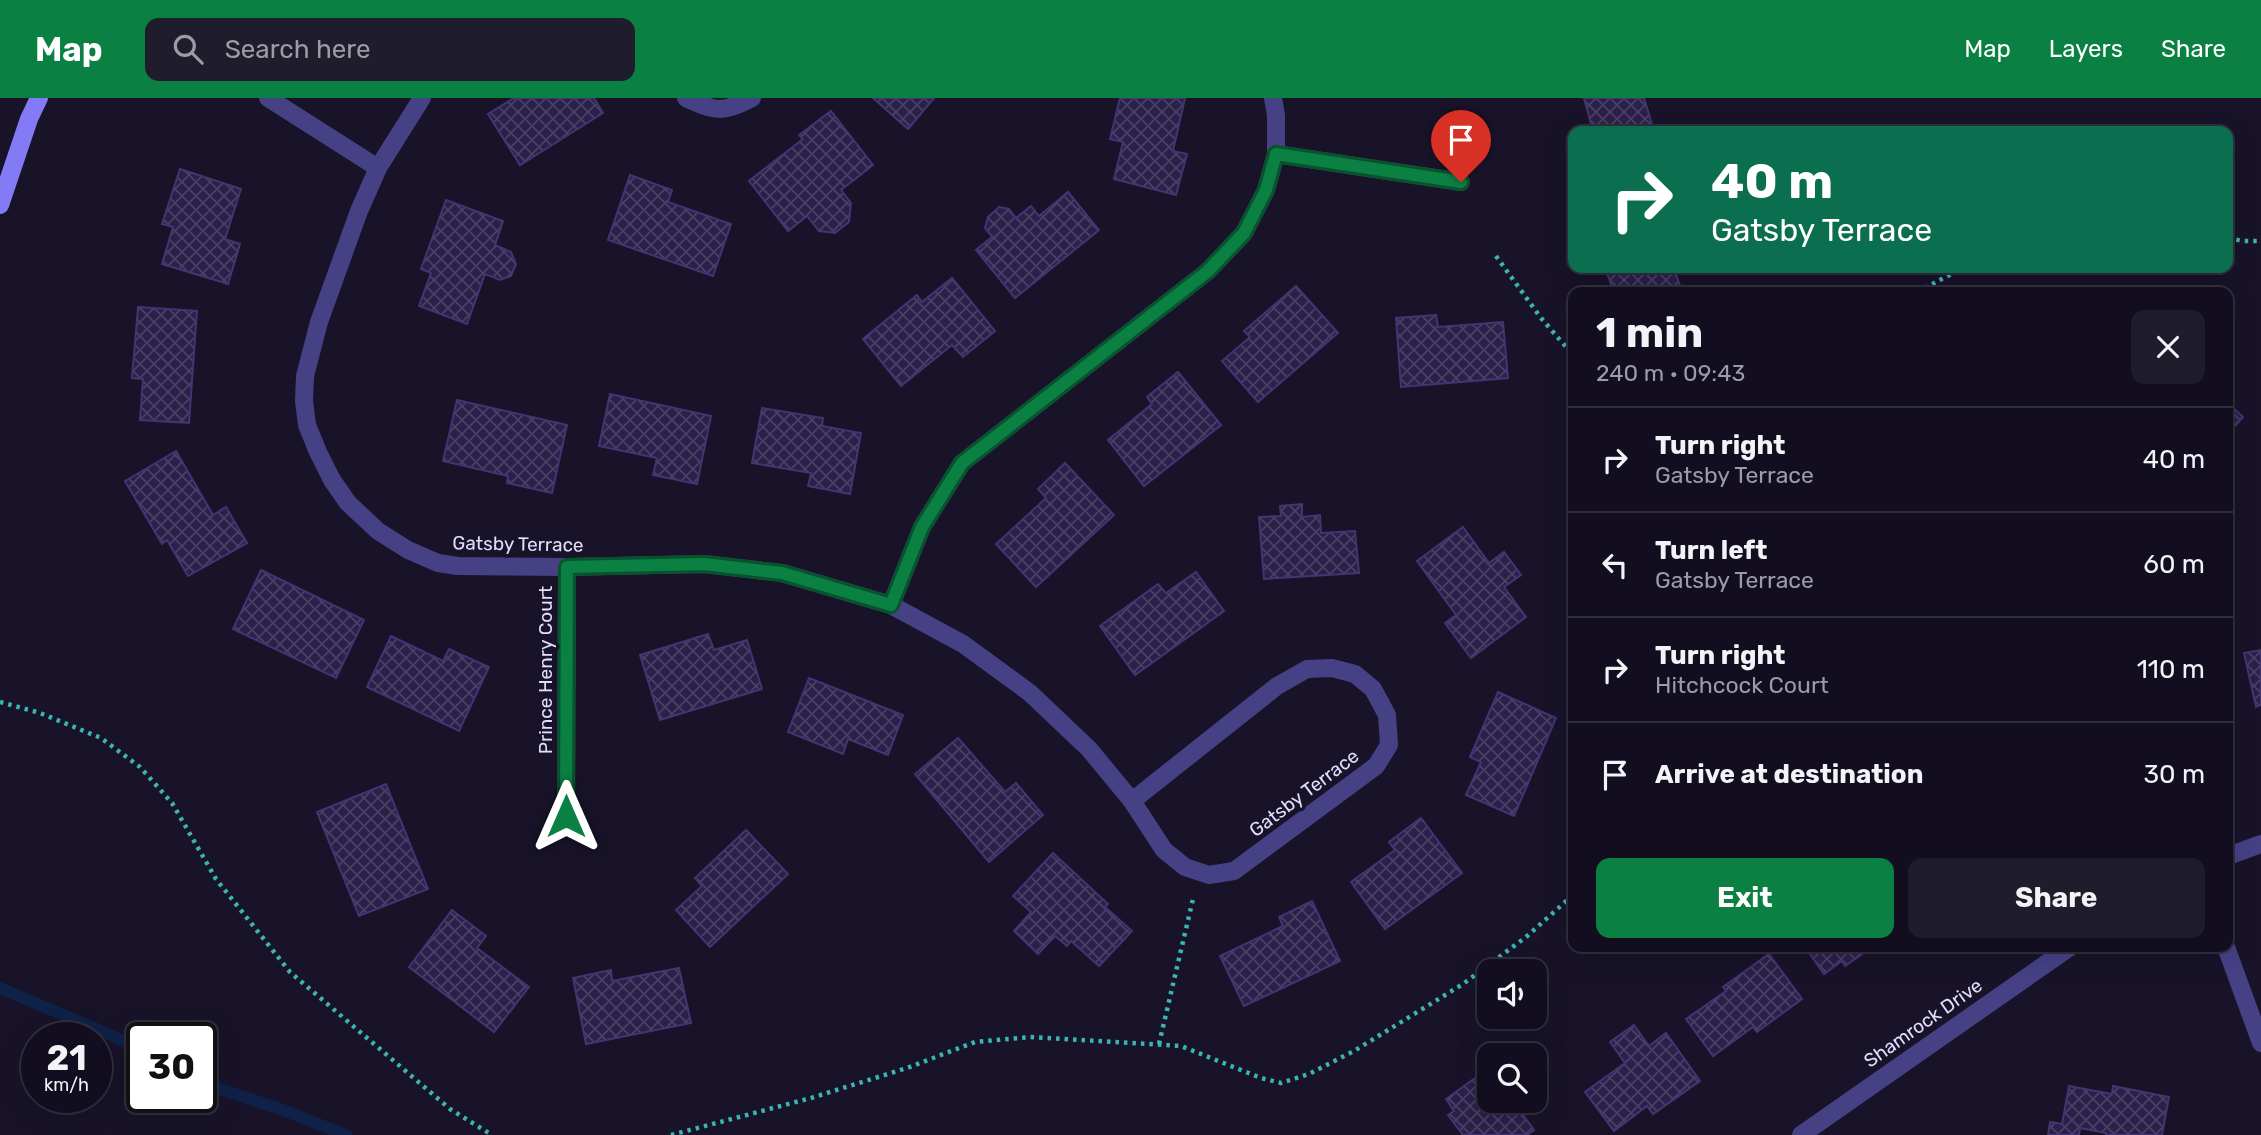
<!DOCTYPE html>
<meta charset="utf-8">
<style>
:root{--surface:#120e1f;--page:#1f1c2c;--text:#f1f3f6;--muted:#9c9ca4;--line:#312e3d;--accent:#0b8043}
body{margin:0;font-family:Rubik,sans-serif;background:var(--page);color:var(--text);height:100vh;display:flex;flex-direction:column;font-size:26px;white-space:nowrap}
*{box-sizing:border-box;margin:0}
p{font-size:23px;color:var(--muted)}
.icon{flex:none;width:38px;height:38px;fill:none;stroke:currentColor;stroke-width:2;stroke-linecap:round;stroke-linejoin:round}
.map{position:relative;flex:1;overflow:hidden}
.details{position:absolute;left:1568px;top:189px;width:665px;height:665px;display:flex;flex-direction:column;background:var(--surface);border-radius:14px;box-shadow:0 7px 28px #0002,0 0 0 2px var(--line)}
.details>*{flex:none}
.top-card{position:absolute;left:1568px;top:28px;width:665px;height:147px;border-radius:14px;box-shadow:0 7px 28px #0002,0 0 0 2px var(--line);background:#0b6e4f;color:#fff;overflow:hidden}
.fabs{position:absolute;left:1477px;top:861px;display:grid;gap:14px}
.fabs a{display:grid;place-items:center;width:70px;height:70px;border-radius:14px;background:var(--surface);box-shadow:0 7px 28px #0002,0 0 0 2px var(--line);font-size:35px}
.speed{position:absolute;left:21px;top:924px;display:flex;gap:14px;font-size:35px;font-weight:700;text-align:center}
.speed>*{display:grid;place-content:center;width:91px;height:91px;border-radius:50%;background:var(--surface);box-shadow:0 7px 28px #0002,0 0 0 2px var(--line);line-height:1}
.speed small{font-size:18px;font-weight:400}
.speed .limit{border:4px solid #111;border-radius:10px;background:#fff;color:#111}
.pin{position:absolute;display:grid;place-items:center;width:60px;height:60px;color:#fff;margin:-72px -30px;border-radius:50% 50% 50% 0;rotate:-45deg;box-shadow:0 0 7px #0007}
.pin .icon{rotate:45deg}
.me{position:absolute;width:77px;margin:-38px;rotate:0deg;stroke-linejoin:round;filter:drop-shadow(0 0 5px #0008)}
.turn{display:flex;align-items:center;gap:24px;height:147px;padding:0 28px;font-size:32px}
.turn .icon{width:91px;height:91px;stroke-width:2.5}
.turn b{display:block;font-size:49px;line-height:60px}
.round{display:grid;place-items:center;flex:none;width:74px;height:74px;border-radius:14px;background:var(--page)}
.summary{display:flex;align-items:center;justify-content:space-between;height:119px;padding:0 28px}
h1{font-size:42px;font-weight:700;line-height:52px}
.primary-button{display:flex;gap:14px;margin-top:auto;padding:14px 28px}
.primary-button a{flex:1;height:80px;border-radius:14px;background:var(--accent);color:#fff;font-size:28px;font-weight:700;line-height:80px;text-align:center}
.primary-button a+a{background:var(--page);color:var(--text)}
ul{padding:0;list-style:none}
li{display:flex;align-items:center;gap:21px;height:105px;padding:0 28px;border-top:2px solid var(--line)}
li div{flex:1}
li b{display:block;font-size:26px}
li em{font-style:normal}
header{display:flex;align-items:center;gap:42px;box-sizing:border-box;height:98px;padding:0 35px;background:var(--accent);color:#fff}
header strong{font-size:33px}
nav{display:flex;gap:38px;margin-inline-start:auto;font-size:24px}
.search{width:490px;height:63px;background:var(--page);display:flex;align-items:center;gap:18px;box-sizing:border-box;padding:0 24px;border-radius:14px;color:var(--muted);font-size:26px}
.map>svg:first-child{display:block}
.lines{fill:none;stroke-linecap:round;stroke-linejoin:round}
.stream{stroke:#0f2146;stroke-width:12}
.building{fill:url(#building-cross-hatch);stroke:#433473;stroke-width:2}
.path{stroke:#3ab5b2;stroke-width:4.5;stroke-dasharray:3.5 5;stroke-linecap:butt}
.street{stroke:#464185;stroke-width:18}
.secondary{stroke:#837bf6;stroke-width:18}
.route-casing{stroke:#07532c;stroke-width:18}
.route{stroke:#0b8043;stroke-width:12}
.labels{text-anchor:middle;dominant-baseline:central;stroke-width:7;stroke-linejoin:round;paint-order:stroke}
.street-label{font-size:19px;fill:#e2ddfd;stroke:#181329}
</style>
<header>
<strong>Map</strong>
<div class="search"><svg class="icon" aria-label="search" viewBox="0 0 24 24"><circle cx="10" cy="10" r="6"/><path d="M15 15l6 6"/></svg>Search here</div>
<nav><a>Map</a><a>Layers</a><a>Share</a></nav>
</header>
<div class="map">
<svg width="2261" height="1037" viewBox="0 0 2261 1037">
<defs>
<pattern id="building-cross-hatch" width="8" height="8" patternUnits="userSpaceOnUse" patternTransform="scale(1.75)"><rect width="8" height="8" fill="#2a2049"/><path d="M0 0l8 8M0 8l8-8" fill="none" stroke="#494064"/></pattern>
</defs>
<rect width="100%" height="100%" fill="#181329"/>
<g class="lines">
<g class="stream">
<polyline points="0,890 106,935 142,952"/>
<polyline points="201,982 220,991 283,1012 346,1037"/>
</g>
</g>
<g class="building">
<polygon points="514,0 594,0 603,15 520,67 488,16"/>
<polygon points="873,0 934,0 908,31"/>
<polygon points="1120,0 1185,0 1173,53 1187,56 1176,97 1114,81 1123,44 1110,41"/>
<polygon points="1584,0 1644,0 1654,33 1593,33"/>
<polygon points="831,13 873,67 841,92 851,105 849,124 835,135 819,133 807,118 788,133 749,83 803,41 799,37"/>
<polygon points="180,71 241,91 225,141 240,146 228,186 162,166 173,129 162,126"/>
<polygon points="630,77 672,92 668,104 731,126 713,178 608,142"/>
<polygon points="1068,94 1099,132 1015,200 976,152 992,139 985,130 988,119 999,109 1009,111 1016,120 1031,108 1039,118"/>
<polygon points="446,102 503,123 495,147 511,154 516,166 511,178 500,182 485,176 467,226 419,208 431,175 421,171"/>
<polygon points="1605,170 1674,170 1682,194 1614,194"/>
<polygon points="952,180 995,233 963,259 952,247 901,288 863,241 917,197 922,204"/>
<polygon points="1296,188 1338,235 1258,304 1222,263 1250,239 1244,233"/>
<polygon points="138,209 197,213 189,325 140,322 143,281 132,280"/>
<polygon points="1436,217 1438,229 1503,224 1508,280 1401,289 1396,220"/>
<polygon points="1178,274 1221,327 1144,388 1108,342 1152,306 1147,299"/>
<polygon points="610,296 711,318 697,386 653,377 657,360 599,348"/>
<polygon points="457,302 567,327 552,395 507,385 508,378 443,363"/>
<polygon points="2228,305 2243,319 2228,336"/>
<polygon points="762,310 823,320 822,328 861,335 850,396 808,388 811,375 752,365"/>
<polygon points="176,353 213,417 226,409 247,445 188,478 167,442 162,446 125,383"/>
<polygon points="1065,365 1114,417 1036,489 996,446 1046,400 1038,391"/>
<polygon points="1302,406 1302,419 1320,417 1321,435 1355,433 1359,475 1264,481 1259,419 1281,418 1280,408"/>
<polygon points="1463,429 1489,465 1504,454 1521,477 1504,489 1526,519 1471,560 1445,525 1456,517 1417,463"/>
<polygon points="261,472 364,522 336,580 233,531"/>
<polygon points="1196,474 1224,513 1135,577 1100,528 1158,486 1166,495"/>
<polygon points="708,536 714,552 747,542 762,591 660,622 640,557"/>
<polygon points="391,538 443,563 449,551 489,569 459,633 367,589"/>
<polygon points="2261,552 2261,607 2256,609 2244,555"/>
<polygon points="809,580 903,617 888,657 848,641 843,656 788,634"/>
<polygon points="1498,594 1556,620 1514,718 1466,697 1481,664 1470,659"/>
<polygon points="958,640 1005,694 1016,685 1043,717 989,764 915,676"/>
<polygon points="386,686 428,791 359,818 317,714"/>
<polygon points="1421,720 1462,775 1385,831 1351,784 1395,752 1389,744"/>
<polygon points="746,732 788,776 710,849 676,812 702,788 695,780"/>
<polygon points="1053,755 1108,806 1105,809 1132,833 1099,868 1071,843 1067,848 1055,838 1038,856 1014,833 1031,814 1013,798"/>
<polygon points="1312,803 1340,863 1244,908 1220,858 1283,828 1279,819"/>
<polygon points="452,812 486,838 477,850 529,889 494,934 409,869"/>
<polygon points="1805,849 1872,849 1845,868 1842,863 1824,876"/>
<polygon points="1769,856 1802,901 1757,934 1753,929 1713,958 1686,921 1726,893 1723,889"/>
<polygon points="679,870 691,925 586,946 573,880 611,872 612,883"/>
<polygon points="1634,927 1649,948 1666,935 1700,983 1653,1016 1647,1008 1614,1033 1585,994 1625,965 1610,944"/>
<polygon points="1489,970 1489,1003 1513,1003 1534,1032 1527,1037 1463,1037 1448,1017 1454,1013 1446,1001"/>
<polygon points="2069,988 2112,996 2113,988 2169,999 2162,1037 2106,1037 2106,1035 2080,1030 2079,1037 2048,1037 2050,1024 2062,1026"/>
</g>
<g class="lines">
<g class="path">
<polyline points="2228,140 2243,143 2261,143"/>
<polyline points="1496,158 1541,220 1573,257"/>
<polyline points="1917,194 1963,170"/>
<polyline points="0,604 40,615 101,640 140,669 172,705 216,781 290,874 450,1011 492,1037"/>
<polyline points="1159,946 1193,801"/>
<polyline points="671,1037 811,1000 907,970 975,944 1030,939 1181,948 1261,980 1281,985 1309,976 1354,953 1463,886 1526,839 1573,797"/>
</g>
<g class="street">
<polyline points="268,0 378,70"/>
<polyline points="422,0 378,70 359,113 319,224 305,278 304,303 307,327 318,354 332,382 348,405 378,433 408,452 438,465 458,468 567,469 704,466 782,475 891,507 963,546 1030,595 1089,651 1132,703 1164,752 1185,769 1209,777 1234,773 1376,668 1389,647 1387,617 1373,591 1355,576 1332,570 1307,571 1277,588 1132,703"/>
<path d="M686 0C716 14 723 15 752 0"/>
<polyline points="1276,56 1461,84"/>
<polyline points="891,507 922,429 962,365 1208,173 1244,135 1266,92 1276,56 1276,17 1273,0"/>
<polyline points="566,718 567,469"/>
<polyline points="2228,758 2261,746"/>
<polyline points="2226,849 2261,945"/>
<polyline points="1801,1037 2070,849"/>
</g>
<polyline class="secondary" points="0,107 29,21 39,0"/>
</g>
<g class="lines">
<g class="route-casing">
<polyline id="route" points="566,718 567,469 704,466 782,475 891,507 922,429 962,365 1208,173 1244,135 1266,92 1276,56 1461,84"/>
</g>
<use href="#route" class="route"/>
</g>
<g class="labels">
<g class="street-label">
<text transform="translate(518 446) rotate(1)">Gatsby Terrace</text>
<text transform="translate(545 572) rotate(-90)">Prince Henry Court</text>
<text transform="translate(1304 695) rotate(-37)">Gatsby Terrace</text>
<text transform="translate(1923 925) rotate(-35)">Shamrock Drive</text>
</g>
</g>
</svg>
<div class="fabs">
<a><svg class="icon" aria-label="sound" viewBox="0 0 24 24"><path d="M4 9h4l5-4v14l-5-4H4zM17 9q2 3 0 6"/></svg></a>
<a><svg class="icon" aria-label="search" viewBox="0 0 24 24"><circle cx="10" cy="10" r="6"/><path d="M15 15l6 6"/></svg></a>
</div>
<div class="speed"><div>21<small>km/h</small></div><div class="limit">30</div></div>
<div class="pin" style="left:1461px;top:84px;background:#d93025"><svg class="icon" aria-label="arrive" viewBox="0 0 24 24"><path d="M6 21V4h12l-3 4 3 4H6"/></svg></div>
<svg class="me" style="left:566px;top:718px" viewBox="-20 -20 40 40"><path d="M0-17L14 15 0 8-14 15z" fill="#0b8043" stroke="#fff" stroke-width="4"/></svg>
<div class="top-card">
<div class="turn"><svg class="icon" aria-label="right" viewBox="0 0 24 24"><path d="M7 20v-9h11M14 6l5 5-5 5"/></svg><div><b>40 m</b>Gatsby Terrace</div></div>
</div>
<section class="details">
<div class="summary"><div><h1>1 min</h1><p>240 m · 09:43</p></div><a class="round"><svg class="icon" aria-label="close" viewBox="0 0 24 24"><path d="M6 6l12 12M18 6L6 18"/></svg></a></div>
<ul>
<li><svg class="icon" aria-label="right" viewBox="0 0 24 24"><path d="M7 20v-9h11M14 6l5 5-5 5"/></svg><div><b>Turn right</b><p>Gatsby Terrace</p></div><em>40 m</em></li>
<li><svg class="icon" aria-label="left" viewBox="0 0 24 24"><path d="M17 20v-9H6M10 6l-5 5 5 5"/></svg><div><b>Turn left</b><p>Gatsby Terrace</p></div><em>60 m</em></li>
<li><svg class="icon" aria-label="right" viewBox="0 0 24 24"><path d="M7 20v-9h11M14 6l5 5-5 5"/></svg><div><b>Turn right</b><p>Hitchcock Court</p></div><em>110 m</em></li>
<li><svg class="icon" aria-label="arrive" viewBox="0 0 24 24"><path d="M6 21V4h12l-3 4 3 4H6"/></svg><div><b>Arrive at destination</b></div><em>30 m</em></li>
</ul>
<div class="primary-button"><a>Exit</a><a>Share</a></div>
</section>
</div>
